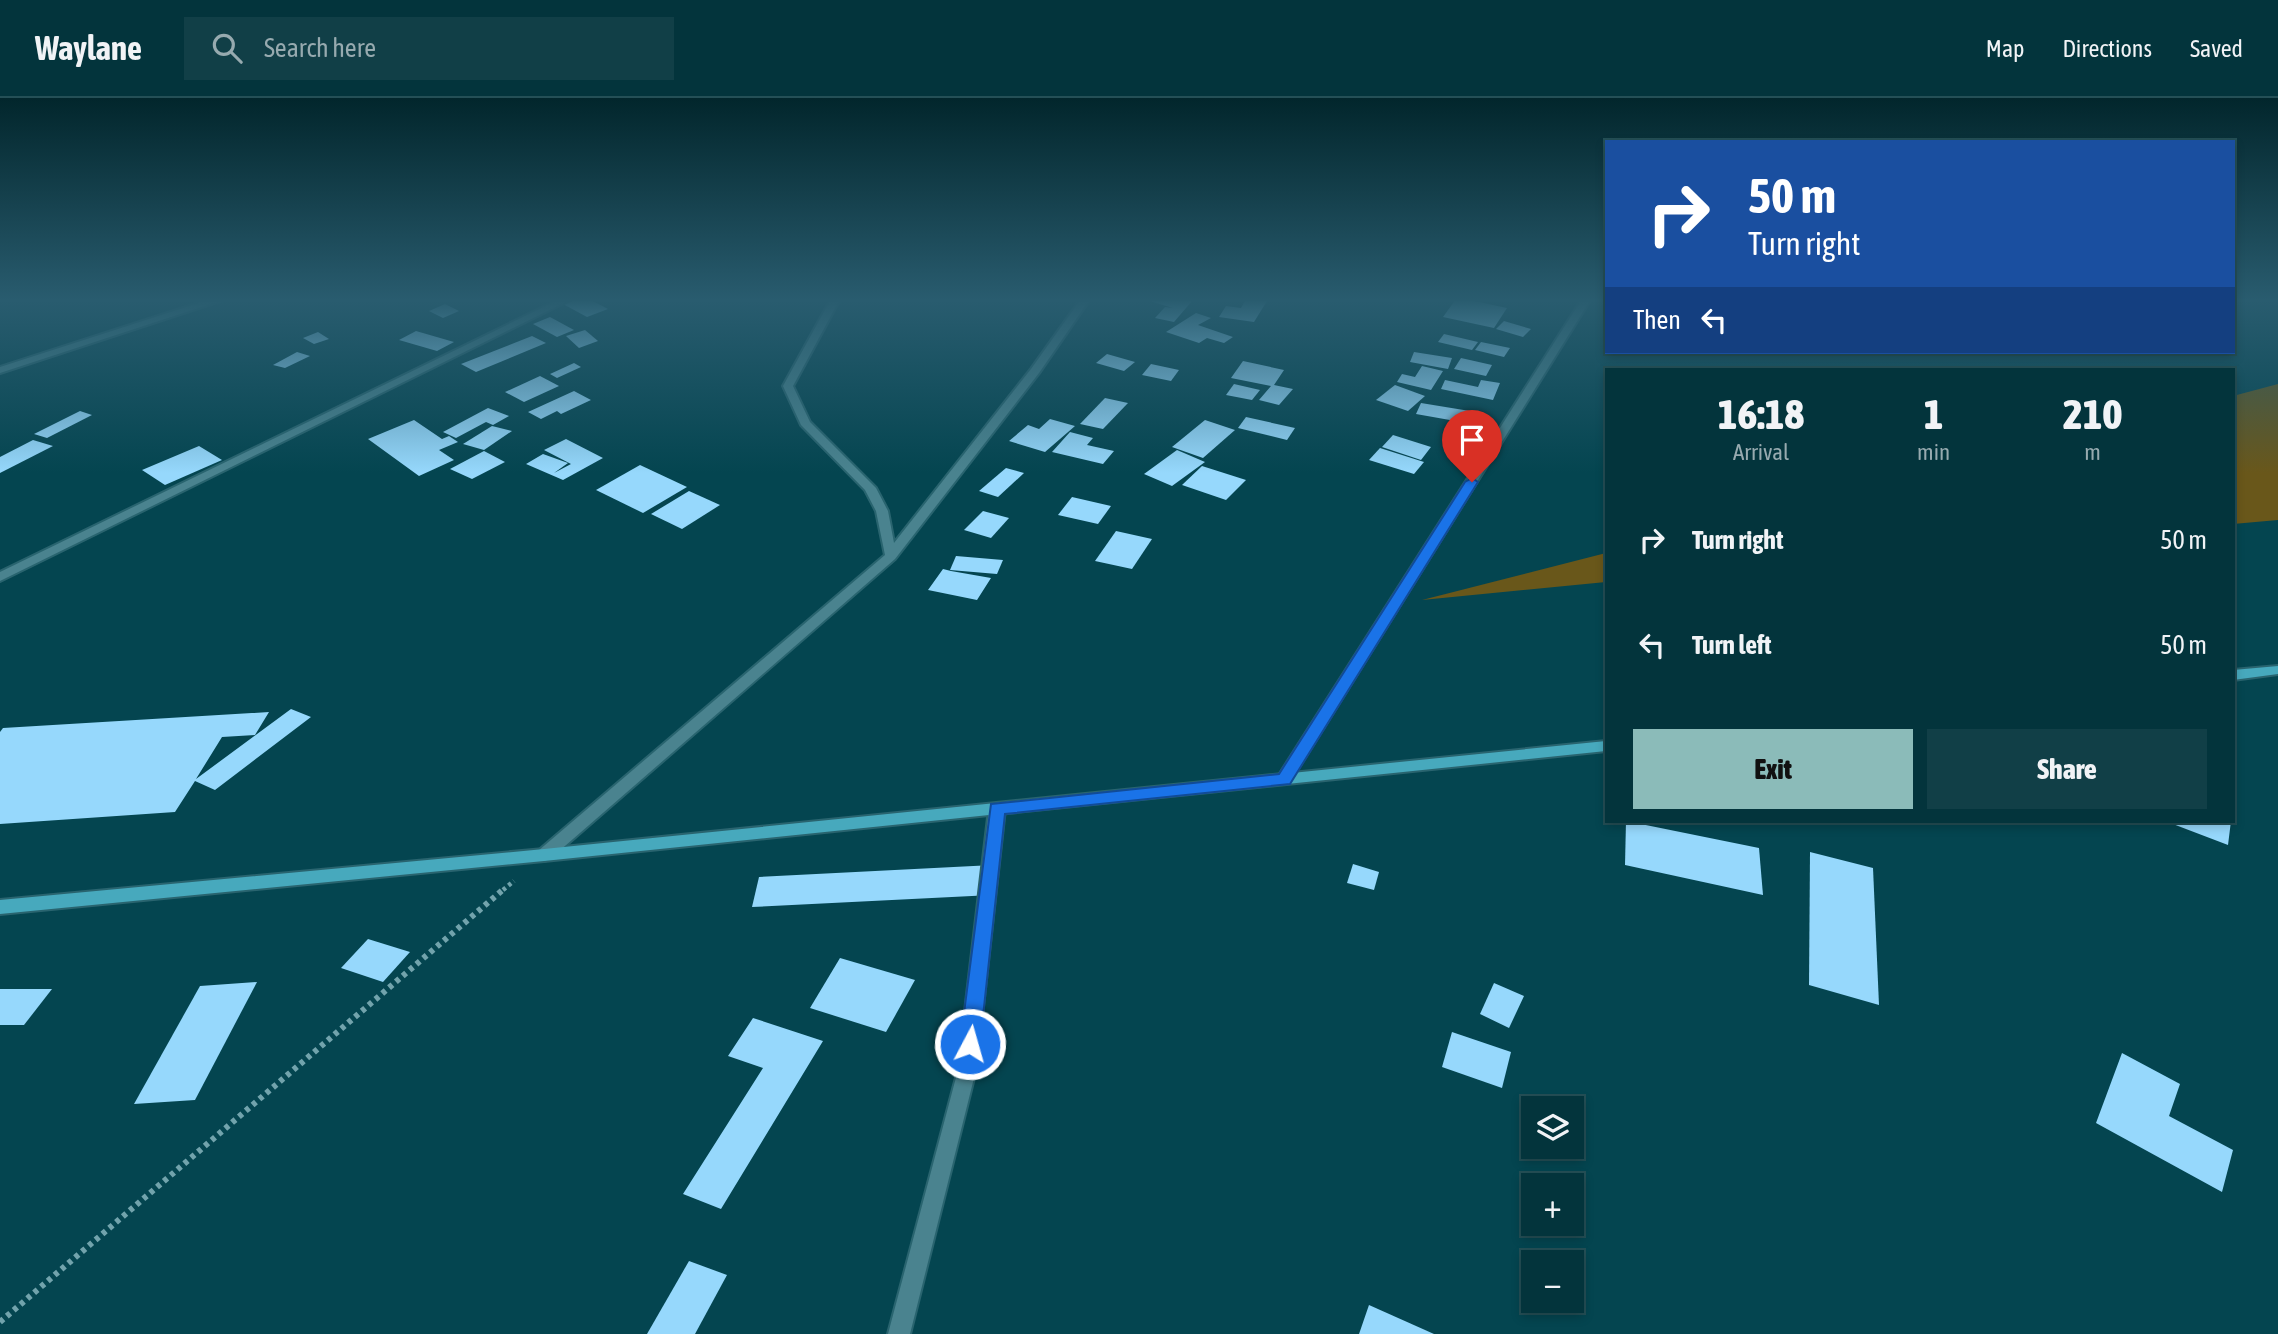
<!DOCTYPE html>
<meta charset="utf-8">
<style>
:root{--surface:#03343c;--page:#113f47;--text:#f1f3f6;--muted:#97aaaf;--line:#244f56;--accent:#8bbbb9}
body{margin:0;font-family:"Asap Condensed",sans-serif;background:var(--page);color:var(--text);height:100vh;display:flex;flex-direction:column;font-size:26px;white-space:nowrap}
*{box-sizing:border-box;margin:0}
p{font-size:23px;color:var(--muted)}
.icon{flex:none;width:38px;height:38px;fill:none;stroke:currentColor;stroke-width:2;stroke-linecap:round;stroke-linejoin:round}
.map{position:relative;flex:1;overflow:hidden}
.side{position:absolute;left:1605px;top:270px;width:630px;height:455px;display:flex;flex-direction:column;background:var(--surface);border-radius:0px;box-shadow:0 4px 10px #0003,0 0 0 2px var(--line)}
.side>*{flex:none}
.hud{position:absolute;left:1605px;top:42px;width:630px;height:214px;border-radius:0px;box-shadow:0 4px 10px #0003,0 0 0 2px var(--line);background:#1a4fa0;color:#fff;overflow:hidden}
.controls{position:absolute;left:1521px;top:998px;display:grid;gap:14px}
.controls a{display:grid;place-items:center;width:63px;height:63px;border-radius:0px;background:var(--surface);box-shadow:0 4px 10px #0003,0 0 0 2px var(--line);font-size:35px}
.pin{position:absolute;display:grid;place-items:center;width:60px;height:60px;color:#fff;margin:-72px -30px;border-radius:50% 50% 50% 0;rotate:-45deg;box-shadow:0 0 7px #0007}
.pin .icon{rotate:45deg}
.me{position:absolute;width:77px;margin:-38px;rotate:6deg;stroke-linejoin:round;filter:drop-shadow(0 0 5px #0008)}
.turn{display:flex;align-items:center;gap:24px;height:147px;padding:0 28px;font-size:32px}
.turn .icon{width:91px;height:91px;stroke-width:2.5}
.turn b{display:block;font-size:49px;line-height:60px}
.then{display:flex;align-items:center;height:66px;padding:0 28px;background:#0003;gap:14px;font-size:26px}
.eta{display:flex;justify-content:space-evenly;align-items:center;height:119px;text-align:center}
.eta b{font-size:42px;font-weight:800;line-height:49px}
.cta{display:flex;gap:14px;margin-top:auto;padding:14px 28px}
.cta a{flex:1;height:80px;border-radius:0px;background:var(--accent);color:#111;font-size:28px;font-weight:800;line-height:80px;text-align:center}
.cta a+a{background:var(--page);color:var(--text)}
ul{padding:0;list-style:none}
li{display:flex;align-items:center;gap:21px;height:105px;padding:0 28px}
li div{flex:1}
li b{display:block;font-size:26px}
li em{font-style:normal}
header{display:flex;align-items:center;gap:42px;box-sizing:border-box;height:98px;padding:0 35px;background:var(--surface);border-bottom:2px solid var(--line)}
header strong{font-size:33px}
nav{display:flex;gap:38px;margin-inline-start:auto;font-size:24px}
.search{width:490px;height:63px;background:var(--page);display:flex;align-items:center;gap:18px;box-sizing:border-box;padding:0 24px;border-radius:0px;color:var(--muted);font-size:26px}
.map>svg:first-child{display:block}
.green{fill:#69571a}
.building{fill:#96d8fc}
.lines{fill:none;stroke-linecap:round;stroke-linejoin:round}
.street-casing{stroke:#29646f;stroke-width:4}
.secondary-casing{stroke:#29646f;stroke-width:4}
.path-far1{stroke:#72a3ac;stroke-width:4.5;stroke-dasharray:3.5 3.5;stroke-linecap:butt}
.path{stroke:#72a3ac;stroke-width:6;stroke-dasharray:4.5 4.5;stroke-linecap:butt}
.street{fill:#4a838f;fill-rule:evenodd}
.secondary{fill:#47a9bd;fill-rule:evenodd}
.route{fill:#1a73e8;stroke:#114b97;stroke-width:2}
</style>
<header>
<strong>Waylane</strong>
<div class="search"><svg class="icon" aria-label="search" viewBox="0 0 24 24"><circle cx="10" cy="10" r="6"/><path d="M15 15l6 6"/></svg>Search here</div>
<nav><a>Map</a><a>Directions</a><a>Saved</a></nav>
</header>
<div class="map">
<svg width="2278" height="1236" viewBox="0 0 2278 1236">
<rect width="100%" height="100%" fill="#044550"/>
<g class="green">
<polygon points="2278,286 2278,422 2233,426 2233,298"/>
<polygon points="1606,455 1606,484 1422,502"/>
</g>
<g class="building">
<polygon points="575,201 589,201 608,211 587,219 563,206"/>
<polygon points="1143,201 1185,201 1192,203 1174,224 1155,220 1165,209 1173,210"/>
<polygon points="1246,201 1267,203 1254,224 1219,219 1226,208 1241,210"/>
<polygon points="1456,201 1465,201 1507,210 1494,230 1443,219"/>
<polygon points="445,206 459,213 443,220 429,213"/>
<polygon points="1196,215 1211,220 1198,227 1233,239 1224,245 1207,240 1199,245 1166,234"/>
<polygon points="550,219 574,232 557,239 533,226"/>
<polygon points="1504,223 1531,231 1523,239 1496,231"/>
<polygon points="585,232 598,243 579,250 566,238"/>
<polygon points="416,233 454,244 437,253 399,242"/>
<polygon points="318,234 329,241 314,246 303,240"/>
<polygon points="1444,236 1478,244 1472,252 1438,244"/>
<polygon points="532,238 546,245 476,274 461,266"/>
<polygon points="1481,244 1510,250 1504,259 1475,252"/>
<polygon points="297,254 310,258 285,270 273,267"/>
<polygon points="1414,254 1452,260 1448,271 1410,264"/>
<polygon points="1107,256 1135,264 1124,273 1096,265"/>
<polygon points="1461,260 1492,267 1486,278 1454,271"/>
<polygon points="1243,263 1284,272 1274,287 1293,291 1279,307 1259,302 1271,288 1231,280"/>
<polygon points="574,265 581,269 557,280 550,276"/>
<polygon points="1151,266 1179,272 1171,283 1142,277"/>
<polygon points="1422,268 1443,273 1431,292 1397,284 1402,276 1415,279"/>
<polygon points="540,278 559,288 524,304 505,294"/>
<polygon points="1445,282 1478,289 1481,282 1500,285 1493,302 1441,291"/>
<polygon points="1234,286 1260,292 1252,302 1226,297"/>
<polygon points="1395,287 1425,298 1408,313 1376,302"/>
<polygon points="574,293 591,302 561,316 557,313 541,321 528,314"/>
<polygon points="1105,300 1128,305 1103,331 1080,326"/>
<polygon points="1421,305 1482,315 1478,327 1416,316"/>
<polygon points="488,310 509,318 493,327 486,324 456,340 443,334"/>
<polygon points="80,313 92,317 47,340 34,336"/>
<polygon points="1246,319 1295,330 1287,342 1238,330"/>
<polygon points="1050,321 1075,328 1045,354 1009,343 1028,327 1039,331"/>
<polygon points="414,322 442,341 449,338 458,344 439,352 454,362 419,378 368,341"/>
<polygon points="1205,322 1235,332 1203,360 1172,349"/>
<polygon points="492,328 512,333 484,352 463,346"/>
<polygon points="1070,334 1093,340 1087,347 1114,353 1103,366 1052,354"/>
<polygon points="1393,337 1431,349 1421,362 1382,349"/>
<polygon points="566,341 603,360 563,382 526,366 543,356 568,365 554,375 571,366 544,352"/>
<polygon points="33,342 53,348 0,375 0,359"/>
<polygon points="199,348 222,362 165,387 142,372"/>
<polygon points="1380,350 1424,364 1414,376 1369,362"/>
<polygon points="1177,352 1205,364 1172,388 1144,376"/>
<polygon points="484,353 505,364 472,381 450,371"/>
<polygon points="640,367 687,389 643,415 596,392"/>
<polygon points="1202,368 1246,382 1226,402 1182,387"/>
<polygon points="1006,370 1024,375 998,399 979,393"/>
<polygon points="689,393 720,407 682,431 651,416"/>
<polygon points="1072,399 1111,408 1098,426 1058,417"/>
<polygon points="983,413 1009,420 991,440 964,432"/>
<polygon points="1116,433 1152,441 1132,471 1095,463"/>
<polygon points="956,458 1003,462 997,476 950,472"/>
<polygon points="943,471 951,473 991,480 977,502 928,492"/>
<polygon points="291,611 311,619 215,692 195,683 175,714 0,726 0,634 3,630 269,614 255,637 222,639 196,681"/>
<polygon points="1626,723 1759,750 1763,797 1625,767"/>
<polygon points="2165,723 2231,723 2228,747"/>
<polygon points="1810,754 1873,770 1879,907 1809,887"/>
<polygon points="1353,766 1379,774 1374,792 1347,785"/>
<polygon points="993,767 992,797 752,809 759,779"/>
<polygon points="368,841 410,854 383,884 341,870"/>
<polygon points="840,860 915,882 886,934 810,910"/>
<polygon points="257,884 195,1002 134,1006 200,888"/>
<polygon points="1494,885 1524,898 1509,930 1480,916"/>
<polygon points="0,891 52,891 24,927 0,927"/>
<polygon points="753,920 823,943 721,1111 683,1096 763,970 728,958"/>
<polygon points="1452,934 1511,954 1502,990 1442,969"/>
<polygon points="2122,955 2180,986 2169,1018 2233,1052 2222,1094 2096,1025"/>
<polygon points="689,1163 727,1177 695,1236 647,1236"/>
<polygon points="1369,1207 1434,1236 1359,1236"/>
</g>
<g class="lines">
<g class="street-casing">
<g id="street">
<polygon points="211,201 226,201 0,275 0,269"/>
<polygon points="560,201 572,201 0,483 0,474"/>
<polygon points="831,201 840,201 793,288 810,324 876,390 888,413 894,445 1031,271 1081,201 1090,201 1039,275 895,461 550,761 544,763 538,761 536,757 538,753 885,457 876,413 865,392 801,327 783,288"/>
<polygon points="1582,201 1591,201 1289,685 1279,685 1277,681 1279,677"/>
<polygon points="997,705 1002,707 1005,711 976,972 910,1236 888,1236 958,972 989,711 992,707"/>
</g>
</g>
<g class="secondary-casing">
<g id="secondary">
<polygon points="2278,568 2278,576 2233,582 2233,572"/>
<polygon points="1606,643 1606,653 544,763 0,816 0,802 544,751"/>
</g>
</g>
<polyline class="path-far1" points="503,792 514,783"/>
<polyline class="path" points="0,1224 505,790"/>
<use href="#street" class="street"/>
<use href="#secondary" class="secondary"/>
</g>
<linearGradient id="sky" x2="0" y2="1"><stop stop-color="#02262c"/><stop offset="0.54" stop-color="#295c6f"/><stop offset="1" stop-color="#295c6f" stop-opacity="0"/></linearGradient>
<rect width="2278" height="375" fill="url(#sky)"/>
<polygon class="route" points="1472,380 1478,384 1290,686 1005,716 980,946 977,952 970,955 963,952 960,946 991,706 1279,676 1465,384"/>
</svg>
<div class="controls">
<a><svg class="icon" aria-label="layers" viewBox="0 0 24 24"><path d="M12 4l9 5-9 5-9-5zM3 14l9 5 9-5"/></svg></a>
<a>+</a>
<a>−</a>
</div>
<div class="pin" style="left:1472px;top:384px;background:#d93025"><svg class="icon" aria-label="arrive" viewBox="0 0 24 24"><path d="M6 21V4h12l-3 4 3 4H6"/></svg></div>
<svg class="me" style="left:970px;top:946px" viewBox="-20 -20 40 40"><circle r="17" fill="#1a73e8" stroke="#fff" stroke-width="3"/><path d="M0-11L8 9 0 5-8 9z" fill="#fff"/></svg>
<div class="hud">
<div class="turn"><svg class="icon" aria-label="right" viewBox="0 0 24 24"><path d="M7 20v-9h11M14 6l5 5-5 5"/></svg><div><b>50 m</b>Turn right</div></div>
<div class="then">Then<svg class="icon" aria-label="left" viewBox="0 0 24 24"><path d="M17 20v-9H6M10 6l-5 5 5 5"/></svg></div>
</div>
<section class="side">
<div class="eta">
<div><b>16:18</b><p>Arrival</p></div>
<div><b>1</b><p>min</p></div>
<div><b>210</b><p>m</p></div>
</div>
<ul>
<li><svg class="icon" aria-label="right" viewBox="0 0 24 24"><path d="M7 20v-9h11M14 6l5 5-5 5"/></svg><div><b>Turn right</b></div><em>50 m</em></li>
<li><svg class="icon" aria-label="left" viewBox="0 0 24 24"><path d="M17 20v-9H6M10 6l-5 5 5 5"/></svg><div><b>Turn left</b></div><em>50 m</em></li>
</ul>
<div class="cta"><a>Exit</a><a>Share</a></div>
</section>
</div>
